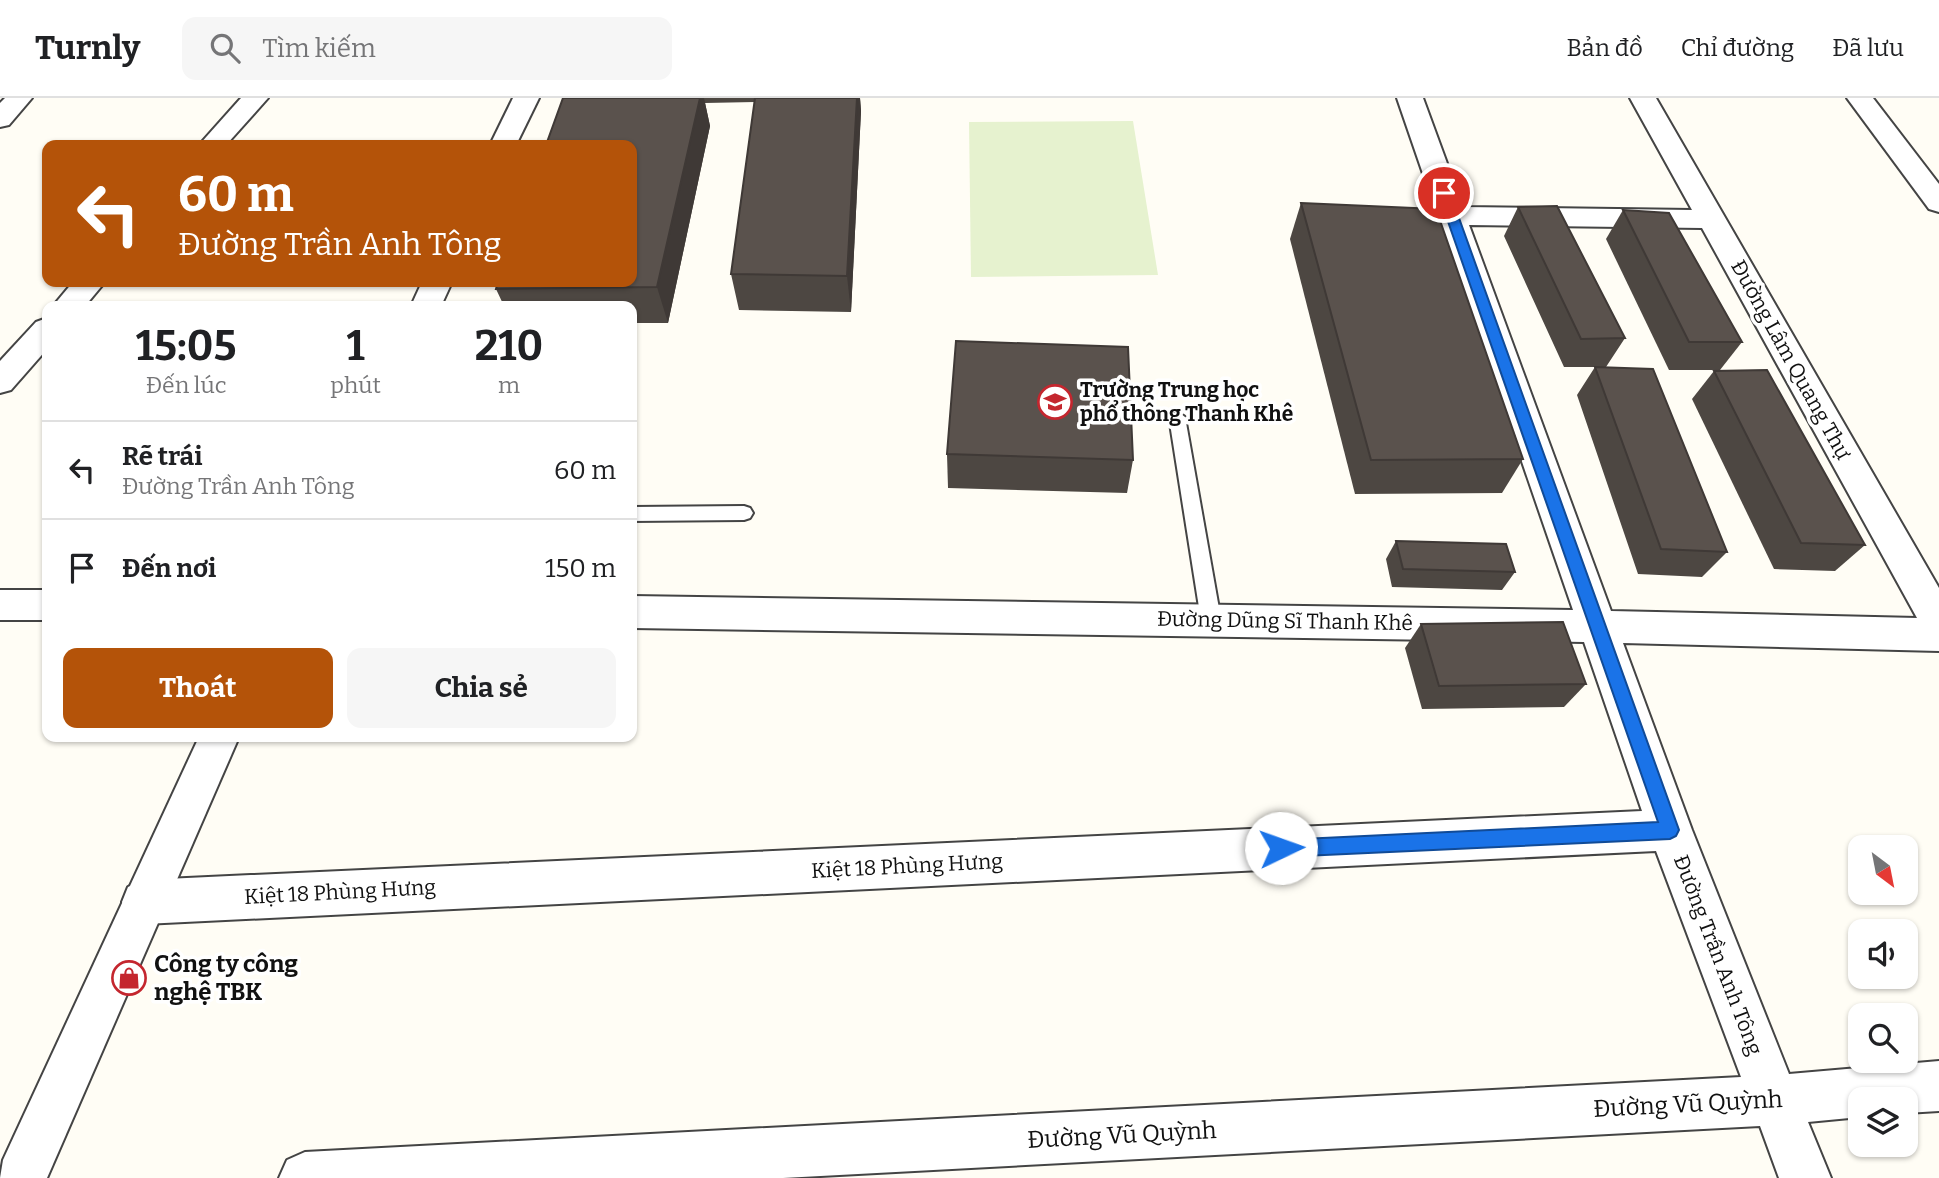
<!DOCTYPE html>
<html lang="vi">
<meta charset="utf-8">
<style>
:root{--surface:#fff;--page:#f6f6f6;--text:#202124;--muted:#757577;--line:#e0e0e0;--accent:#b45309}
body{margin:0;font-family:Bitter,serif;background:var(--page);color:var(--text);height:100vh;display:flex;flex-direction:column;font-size:26px;white-space:nowrap}
*{box-sizing:border-box;margin:0}
p{font-size:23px;color:var(--muted)}
.icon{flex:none;width:38px;height:38px;fill:none;stroke:currentColor;stroke-width:2;stroke-linecap:round;stroke-linejoin:round}
.map{position:relative;flex:1;overflow:hidden}
.sheet{position:absolute;left:42px;top:203px;width:595px;height:441px;display:flex;flex-direction:column;background:var(--surface);border-radius:14px;box-shadow:0 2px 5px #0004}
.sheet>*{flex:none}
.banner{position:absolute;left:42px;top:42px;width:595px;height:147px;border-radius:14px;box-shadow:0 2px 5px #0004;background:#b45309;color:#fff;overflow:hidden}
.needle{width:46px;rotate:148deg}
.controls{position:absolute;left:1848px;top:737px;display:grid;gap:14px}
.controls a{display:grid;place-items:center;width:70px;height:70px;border-radius:14px;background:var(--surface);box-shadow:0 2px 5px #0004;font-size:35px}
.pin{position:absolute;display:grid;place-items:center;width:60px;height:60px;color:#fff;margin:-30px;border:4px solid #fff;border-radius:50%;box-shadow:0 2px 7px #0007}
.me{position:absolute;width:77px;margin:-38px;rotate:87deg;stroke-linejoin:round;filter:drop-shadow(0 0 5px #0008)}
.turn{display:flex;align-items:center;gap:24px;height:147px;padding:0 21px;font-size:32px}
.turn .icon{width:91px;height:91px;stroke-width:2.5}
.turn b{display:block;font-size:49px;line-height:60px}
.eta{display:flex;justify-content:space-evenly;align-items:center;height:119px;text-align:center}
.eta b{font-size:42px;font-weight:700;line-height:49px}
.cta{display:flex;gap:14px;margin-top:auto;padding:14px 21px}
.cta a{flex:1;height:80px;border-radius:14px;background:var(--accent);color:#fff;font-size:28px;font-weight:700;line-height:80px;text-align:center}
.cta a+a{background:var(--page);color:var(--text)}
ul{padding:0;list-style:none}
li{display:flex;align-items:center;gap:21px;height:98px;padding:0 21px;border-top:2px solid var(--line)}
li div{flex:1}
li b{display:block;font-size:26px}
li em{font-style:normal}
header{display:flex;align-items:center;gap:42px;box-sizing:border-box;height:98px;padding:0 35px;background:var(--surface);border-bottom:2px solid var(--line)}
header strong{font-size:33px}
nav{display:flex;gap:38px;margin-inline-start:auto;font-size:24px}
.search{width:490px;height:63px;background:var(--page);display:flex;align-items:center;gap:18px;box-sizing:border-box;padding:0 24px;border-radius:14px;color:var(--muted);font-size:26px}
.map>svg:first-child{display:block}
.pitch{fill:#e6f2cf}
.lines{fill:none;stroke-linecap:round;stroke-linejoin:round}
.service-casing{stroke:#444;stroke-width:4}
.minor-casing{stroke:#444;stroke-width:4}
.tertiary-casing{stroke:#444;stroke-width:4}
.service{fill:#fff;fill-rule:evenodd}
.minor{fill:#fff;fill-rule:evenodd}
.tertiary{fill:#fff;fill-rule:evenodd}
.wall{fill:#4d4742}
.shaded-wall{fill:#3f3936}
.building{fill:#5a524d;stroke:#3f3936;stroke-width:2}
.route{fill:#1a73e8;stroke:#114b97;stroke-width:2}
.labels{text-anchor:middle;dominant-baseline:central;stroke-width:7;stroke-linejoin:round;paint-order:stroke}
.street-label{font-size:21px;fill:#111;stroke:#fff}
.poi-label{font-size:21px;font-weight:bold;fill:#111;stroke:#fff;text-anchor:start}
.near-poi-label{font-size:24px;font-weight:bold;fill:#111;stroke:#fff;text-anchor:start}
.near-street-label{font-size:24px;fill:#111;stroke:#fff}
</style>
<header>
<strong>Turnly</strong>
<div class="search"><svg class="icon" aria-label="search" viewBox="0 0 24 24"><circle cx="10" cy="10" r="6"/><path d="M15 15l6 6"/></svg>Tìm kiếm</div>
<nav><a>Bản đồ</a><a>Chỉ đường</a><a>Đã lưu</a></nav>
</header>
<div class="map">
<svg width="1939" height="1080" viewBox="0 0 1939 1080">
<rect width="100%" height="100%" fill="#fffdf5"/>
<polygon class="pitch" points="1133,23 1158,177 971,179 969,24"/>
<g class="lines">
<g class="service-casing">
<g id="service">
<polygon points="1177,313 1185,319 1221,522 1218,528 1211,530 1204,528 1201,522 1169,319"/>
<polygon points="744,408 750,410 753,415 750,420 744,422 632,423 632,409"/>
</g>
</g>
<g class="minor-casing">
<g id="minor">
<polygon points="5,0 32,0 9,27 0,29 0,5"/>
<polygon points="241,0 268,0 226,47 199,47"/>
<path d="M1397 0H1423L1463 109 1692 112 1630 0H1656L1939 490V553L1623 545 1692 732 1789 976 1939 963V1013L1906 1015V1001H1860V1019L1808 1024 1831 1080H1779L1760 1028 783 1080H279L287 1062 305 1054 1741 979 1656 753 144 826 128 819 122 804 128 789 144 782 1642 713 1584 544 632 530V498L1573 512ZM1469 127 1702 130 1917 520 1611 513Z"/>
<polygon points="1847,0 1873,0 1939,86 1939,114 1929,111"/>
<polygon points="73,184 105,184 85,208 53,208"/>
<polygon points="47,220 47,251 11,292 0,295 0,263 36,224"/>
<rect x="0" y="492" width="47" height="30"/>
</g>
</g>
<g class="tertiary-casing">
<g id="tertiary">
<polygon points="513,0 539,0 516,47 490,47"/>
<polygon points="422,184 452,184 441,208 411,208"/>
<polygon points="199,639 239,639 47,1080 0,1080 3,1062"/>
</g>
</g>
<use href="#service" class="service"/>
<use href="#minor" class="minor"/>
<use href="#tertiary" class="tertiary"/>
</g>
<g class="wall">
<polygon points="563,0 860,0 861,13 851,214 739,212 731,176 755,4 705,5 710,28 668,225 632,225 632,208 504,208 496,191"/>
<polygon points="1301,105 1523,361 1502,395 1355,396 1290,141"/>
<polygon points="1518,109 1625,240 1606,269 1727,454 1702,479 1638,476 1577,297 1595,269 1564,269 1504,138"/>
<polygon points="1623,112 1742,244 1720,272 1669,272 1606,141"/>
<polygon points="1714,273 1865,447 1835,473 1774,471 1692,301"/>
<polygon points="947,356 1133,362 1127,395 948,390"/>
<polygon points="1396,443 1515,474 1502,492 1392,489 1386,461"/>
<polygon points="1421,526 1586,586 1564,609 1422,611 1405,550"/>
</g>
<g class="shaded-wall">
<polygon points="700,0 704,0 710,28 668,225 657,189"/>
<polygon points="857,0 860,0 861,13 851,214 847,178"/>
</g>
<g class="building">
<polygon points="563,0 700,0 657,189 496,191 498,184 632,184 632,47 546,47"/>
<polygon points="755,0 857,0 847,178 731,176"/>
<polygon points="1301,105 1436,111 1523,361 1371,362"/>
<polygon points="1557,108 1625,240 1581,241 1518,109"/>
<polygon points="1623,112 1669,115 1742,244 1689,244"/>
<polygon points="956,243 1128,249 1133,362 947,356"/>
<polygon points="1595,269 1653,271 1727,454 1661,451"/>
<polygon points="1767,272 1865,447 1801,445 1714,273"/>
<polygon points="1396,443 1506,446 1515,474 1403,471"/>
<polygon points="1563,524 1586,586 1439,588 1421,526"/>
</g>
<polygon class="route" points="1440,92 1450,95 1679,732 1676,738 1670,741 1281,759 1275,756 1272,750 1275,744 1281,742 1658,724 1438,95"/>
<defs>
<g id="school-ring" transform="scale(1.75)"><circle r="9.5" fill="#fff" stroke="#c4262e" stroke-width="1.5"/><path d="M0-5L7-2L0 1L-7-2ZM-4 1L0 2.5L4 1V4Q0 6-4 4Z" fill="#c4262e"/></g>
<g id="shop-ring" transform="scale(1.75)"><circle r="9.5" fill="#fff" stroke="#c4262e" stroke-width="1.5"/><path d="M-5-2.5h2.3a2.7 3.5 0 0 1 5.4 0H5L5.5 6h-11ZM-1.5-2.5h3a1.5 2.3 0 0 0-3 0Z" fill="#c4262e"/></g>
</defs>
<g fill-rule="evenodd">
<use href="#school-ring" x="1055" y="304"/>
<use href="#shop-ring" x="129" y="880"/>
</g>
<g class="labels">
<g class="street-label">
<text transform="translate(1791 262) rotate(61)">Đường Lâm Quang Thự</text>
<text transform="translate(1285 523) rotate(1)">Đường Dũng Sĩ Thanh Khê</text>
<text transform="translate(907 768) rotate(-3)">Kiệt 18 Phùng Hưng</text>
<text transform="translate(340 794) rotate(-3)">Kiệt 18 Phùng Hưng</text>
<text transform="translate(1718 857) rotate(69)">Đường Trần Anh Tông</text>
</g>
<g class="poi-label">
<text x="1080" y="292">Trường Trung học<tspan x="1080" dy="24">phổ thông Thanh Khê</tspan></text>
</g>
<g class="near-poi-label">
<text x="154" y="866">Công ty công<tspan x="154" dy="28">nghệ TBK</tspan></text>
</g>
<g class="near-street-label">
<text transform="translate(1688 1006) rotate(-3)">Đường Vũ Quỳnh</text>
<text transform="translate(1122 1037) rotate(-3)">Đường Vũ Quỳnh</text>
</g>
</g>
</svg>
<div class="controls">
<a><svg class="needle" viewBox="-14 -14 28 28"><path d="M0-13l5 13h-10z" fill="#e53935"/><path d="M0 13l5-13h-10z" fill="#757577"/></svg></a>
<a><svg class="icon" aria-label="sound" viewBox="0 0 24 24"><path d="M4 9h4l5-4v14l-5-4H4zM17 9q2 3 0 6"/></svg></a>
<a><svg class="icon" aria-label="search" viewBox="0 0 24 24"><circle cx="10" cy="10" r="6"/><path d="M15 15l6 6"/></svg></a>
<a><svg class="icon" aria-label="layers" viewBox="0 0 24 24"><path d="M12 4l9 5-9 5-9-5zM3 14l9 5 9-5"/></svg></a>
</div>
<div class="pin" style="left:1444px;top:95px;background:#d93025"><svg class="icon" aria-label="arrive" viewBox="0 0 24 24"><path d="M6 21V4h12l-3 4 3 4H6"/></svg></div>
<svg class="me" style="left:1281px;top:750px" viewBox="-20 -20 40 40"><circle r="19" fill="#fff"/><path d="M0-13L10 11 0 6-10 11z" fill="#1a73e8"/></svg>
<div class="banner">
<div class="turn"><svg class="icon" aria-label="left" viewBox="0 0 24 24"><path d="M17 20v-9H6M10 6l-5 5 5 5"/></svg><div><b>60 m</b>Đường Trần Anh Tông</div></div>
</div>
<section class="sheet">
<div class="eta">
<div><b>15:05</b><p>Đến lúc</p></div>
<div><b>1</b><p>phút</p></div>
<div><b>210</b><p>m</p></div>
</div>
<ul>
<li><svg class="icon" aria-label="left" viewBox="0 0 24 24"><path d="M17 20v-9H6M10 6l-5 5 5 5"/></svg><div><b>Rẽ trái</b><p>Đường Trần Anh Tông</p></div><em>60 m</em></li>
<li><svg class="icon" aria-label="arrive" viewBox="0 0 24 24"><path d="M6 21V4h12l-3 4 3 4H6"/></svg><div><b>Đến nơi</b></div><em>150 m</em></li>
</ul>
<div class="cta"><a>Thoát</a><a>Chia sẻ</a></div>
</section>
</div>
